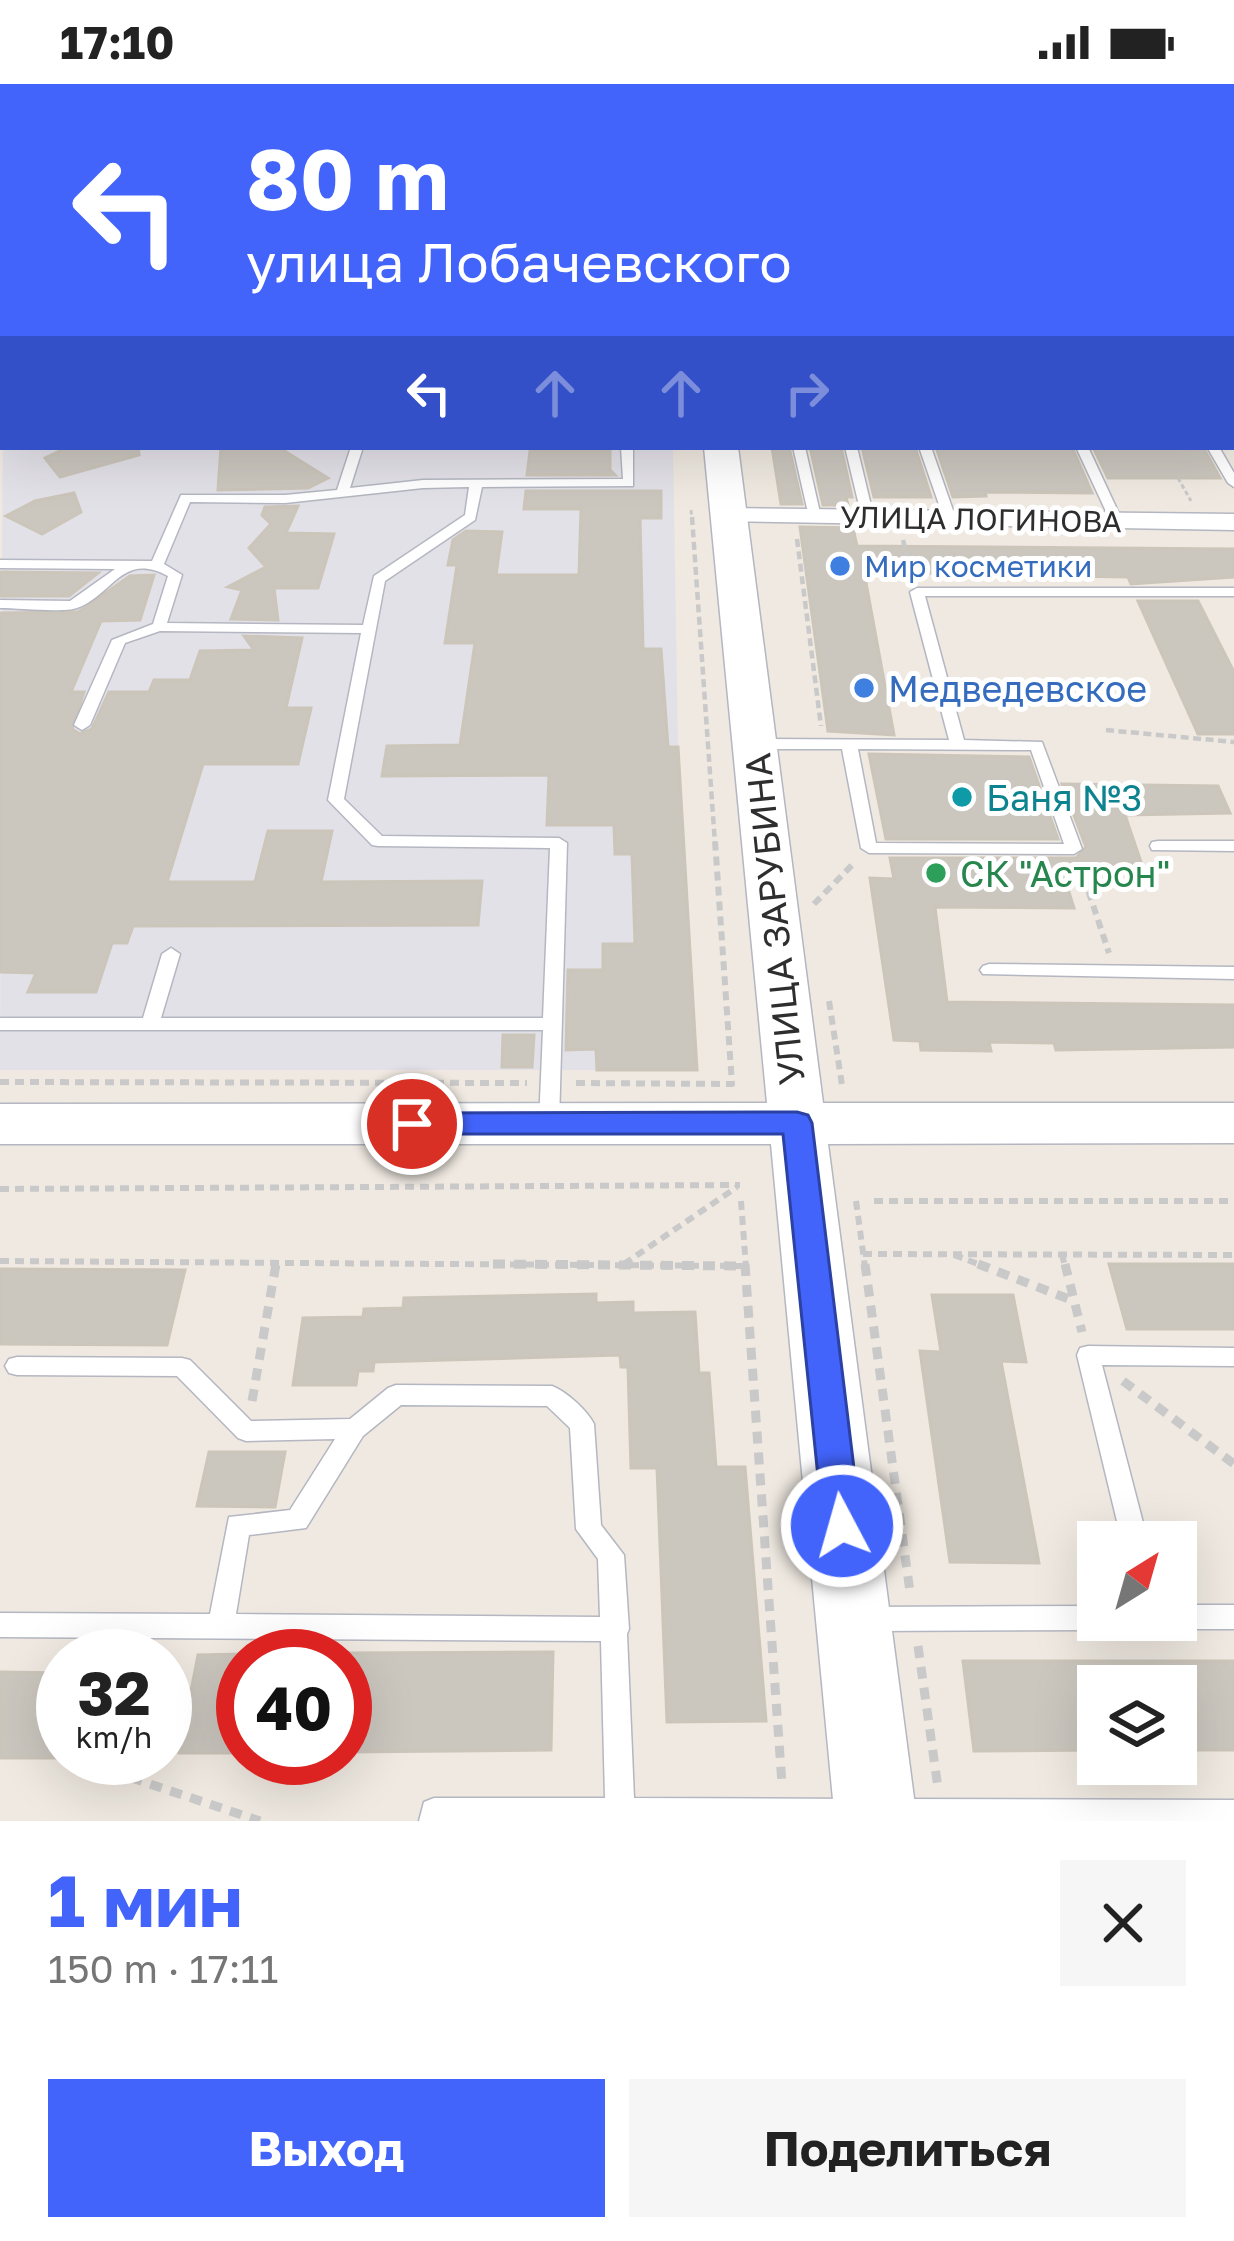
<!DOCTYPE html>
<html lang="ru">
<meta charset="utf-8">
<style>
:root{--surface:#fff;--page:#f6f6f6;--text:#222;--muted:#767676;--accent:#4264fb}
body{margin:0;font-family:"Golos Text",sans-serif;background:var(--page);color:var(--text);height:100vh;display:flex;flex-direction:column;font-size:45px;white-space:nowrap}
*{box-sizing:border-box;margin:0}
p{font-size:39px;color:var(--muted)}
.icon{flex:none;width:66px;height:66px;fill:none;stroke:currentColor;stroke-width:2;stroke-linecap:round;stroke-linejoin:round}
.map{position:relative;height:1737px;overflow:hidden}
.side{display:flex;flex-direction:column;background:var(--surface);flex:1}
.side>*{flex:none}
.banner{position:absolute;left:0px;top:0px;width:1236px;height:366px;box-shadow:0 12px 48px #0002;background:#4264fb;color:#fff;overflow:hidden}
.needle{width:78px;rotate:37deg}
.buttons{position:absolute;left:1077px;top:1437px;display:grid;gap:24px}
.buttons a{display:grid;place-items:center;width:120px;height:120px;border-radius:0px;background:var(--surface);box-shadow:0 12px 48px #0002;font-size:60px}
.speed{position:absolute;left:36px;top:1545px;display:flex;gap:24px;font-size:60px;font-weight:700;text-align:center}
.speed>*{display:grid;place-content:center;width:156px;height:156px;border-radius:50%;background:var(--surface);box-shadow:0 12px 48px #0002;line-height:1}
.speed small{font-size:30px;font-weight:400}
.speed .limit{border:18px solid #d22;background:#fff;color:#111}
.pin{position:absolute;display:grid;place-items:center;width:102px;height:102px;color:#fff;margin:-51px;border:6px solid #fff;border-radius:50%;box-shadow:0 3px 12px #0007}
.me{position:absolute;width:132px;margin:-66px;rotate:354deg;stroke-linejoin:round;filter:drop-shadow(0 0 9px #0008)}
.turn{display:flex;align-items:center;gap:42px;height:252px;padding:0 48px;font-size:54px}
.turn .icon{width:156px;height:156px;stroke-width:2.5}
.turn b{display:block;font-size:84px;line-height:102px}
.lanes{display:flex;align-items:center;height:114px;padding:0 48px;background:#0003;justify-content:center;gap:60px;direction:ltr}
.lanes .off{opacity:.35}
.round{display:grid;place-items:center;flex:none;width:126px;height:126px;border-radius:0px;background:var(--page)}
.overview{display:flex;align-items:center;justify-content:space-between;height:204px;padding:0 48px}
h1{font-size:72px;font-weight:700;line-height:90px;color:var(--accent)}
.primary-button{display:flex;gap:24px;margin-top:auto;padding:24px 48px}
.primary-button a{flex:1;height:138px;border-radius:0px;background:var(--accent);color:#fff;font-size:48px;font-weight:700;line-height:138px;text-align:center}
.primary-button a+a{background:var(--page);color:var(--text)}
.status{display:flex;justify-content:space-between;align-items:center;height:84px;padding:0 60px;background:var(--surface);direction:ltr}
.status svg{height:33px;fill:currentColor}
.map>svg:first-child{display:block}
.industrial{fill:#e3e1e8}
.building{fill:#cbc7bf;stroke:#cbc5ba;stroke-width:3}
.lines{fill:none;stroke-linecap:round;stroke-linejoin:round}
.lane-casing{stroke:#b4b7c1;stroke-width:3}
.street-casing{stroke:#b4b7c1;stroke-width:3}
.secondary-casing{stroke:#b4b7c1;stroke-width:3}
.primary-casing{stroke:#c9c9c9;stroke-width:3}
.path-far3{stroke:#c9c9c9;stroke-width:3;stroke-dasharray:4.5 3;stroke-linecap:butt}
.path-far2{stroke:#c9c9c9;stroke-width:4.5;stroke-dasharray:8 4.5;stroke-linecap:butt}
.path-far1{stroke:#c9c9c9;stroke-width:6;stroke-dasharray:9 6;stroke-linecap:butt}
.path{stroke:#c9c9c9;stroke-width:9;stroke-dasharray:12 9;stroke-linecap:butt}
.lane{fill:#fff;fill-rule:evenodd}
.street{fill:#fff;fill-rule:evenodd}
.secondary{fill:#fff;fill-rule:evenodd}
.primary{fill:#f2d163;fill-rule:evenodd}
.route{fill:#4264fb;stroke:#2b41a3;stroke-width:3}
.shop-dot{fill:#3f7fe0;stroke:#fff;stroke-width:4.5}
.culture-dot{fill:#0f9aa8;stroke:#fff;stroke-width:4.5}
.leisure-dot{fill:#2e9e5b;stroke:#fff;stroke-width:4.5}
.labels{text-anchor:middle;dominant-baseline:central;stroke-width:10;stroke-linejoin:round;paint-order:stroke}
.far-street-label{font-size:30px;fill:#2e2e2e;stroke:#fff}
.far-shop-label{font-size:30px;fill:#366cbe;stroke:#fff;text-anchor:start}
.shop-label{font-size:36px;fill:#366cbe;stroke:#fff;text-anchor:start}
.culture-label{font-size:36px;fill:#0d838f;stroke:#fff;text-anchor:start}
.leisure-label{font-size:36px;fill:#27864d;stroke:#fff;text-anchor:start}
.street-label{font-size:36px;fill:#2e2e2e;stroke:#fff}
</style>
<div class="status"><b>17:10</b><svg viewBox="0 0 49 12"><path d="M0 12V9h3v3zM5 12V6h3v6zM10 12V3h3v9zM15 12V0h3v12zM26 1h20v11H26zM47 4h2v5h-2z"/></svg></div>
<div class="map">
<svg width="1234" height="1737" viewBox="0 0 1234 1737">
<rect width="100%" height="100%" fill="#efe9e1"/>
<polygon class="industrial" points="3,273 3,363 673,363 678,663 697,986 0,986"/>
<g class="building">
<polygon points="68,363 138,363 139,371 60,393 45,374"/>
<polygon points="221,363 278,363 328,394 308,404 218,406"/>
<polygon points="772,363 789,363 802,420 781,420"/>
<polygon points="810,363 841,363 852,413 846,413 848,421 823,421"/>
<polygon points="862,363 915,363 931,413 874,413"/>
<polygon points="936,363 1072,363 1092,409 985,408 986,412 953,413"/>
<polygon points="1093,363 1203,363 1220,394 1108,394"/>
<polygon points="530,367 610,367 610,386 615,391 527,391"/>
<polygon points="526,407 661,407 661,434 640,434 643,565 661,565 668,663 678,663 697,986 597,986 596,965 566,966 568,886 603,886 603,860 635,860 632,770 615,770 614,741 547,741 549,691 382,692 387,662 460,661 475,559 445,559 457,481 448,481 453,456 466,447 502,448 496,491 579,491 581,425 524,425"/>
<polygon points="74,409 81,428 42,450 6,432 35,417"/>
<polygon points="298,422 286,449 334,450 318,504 274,504 278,536 231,535 242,506 228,503 266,483 249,464 271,440 262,431 265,423"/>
<polygon points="800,443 853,444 857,462 1234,465 1234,493 1131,500 1128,493 864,488 894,651 828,647"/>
<polygon points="0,488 98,489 69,512 0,512"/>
<polygon points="154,491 140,536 101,537 71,608 84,608 72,645 80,650 92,645 109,608 149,608 154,596 190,596 200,567 254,566 244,552 302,554 286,624 311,624 298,680 203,680 167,798 255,798 268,747 332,747 321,798 482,797 478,841 133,842 127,859 112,859 96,908 28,908 36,889 0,888 0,529 78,528 130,492"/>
<polygon points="1138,517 1198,517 1234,588 1234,650 1198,650"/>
<polygon points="869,670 1029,673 1058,755 886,755"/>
<polygon points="1062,700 1218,702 1230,729 1125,731 1142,781 1060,780 1074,824 935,823 947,918 1234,921 1234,963 1056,966 1054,959 989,958 991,967 921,966 920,957 894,956 870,794 894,795 890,774 1076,774 1086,763"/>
<polygon points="503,951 534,951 532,983 502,983"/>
<polygon points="1109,1180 1234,1180 1234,1245 1127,1245"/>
<polygon points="0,1185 185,1186 167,1261 0,1260"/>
<polygon points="596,1210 596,1219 633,1218 633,1229 695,1228 699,1289 709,1289 716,1383 745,1383 766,1637 667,1638 657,1384 631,1384 628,1283 621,1283 620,1271 374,1278 373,1287 358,1287 356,1301 293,1301 303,1234 363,1233 364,1225 403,1224 404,1214"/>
<polygon points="932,1211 1013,1211 1026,1278 1001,1277 1039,1479 950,1478 920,1267 941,1268"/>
<polygon points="209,1368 285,1368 275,1423 197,1422"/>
<polygon points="553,1568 551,1666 345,1668 345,1569"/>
<polygon points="243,1570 243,1669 179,1669 198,1571"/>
<polygon points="963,1577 1234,1577 1234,1666 1176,1666 1176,1602 1098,1602 1098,1666 974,1667"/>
<polygon points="0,1588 63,1589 63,1674 0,1674"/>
</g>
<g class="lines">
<g class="lane-casing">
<g id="lane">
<rect x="597" y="0" width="8" height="3"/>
<polygon points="772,0 780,0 781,3 773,3"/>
<polygon points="860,0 868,0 869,3 861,3"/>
<polygon points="906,0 908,3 899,1 900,0"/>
<polygon points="931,0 939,0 940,3 932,3"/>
<polygon points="1024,0 1032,0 1034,3 1026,3"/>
<rect x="1233" y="42" width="1" height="4"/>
<rect x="0" y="64" width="3" height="4"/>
<rect x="0" y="143" width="3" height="6"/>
<rect x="1233" y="152" width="1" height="6"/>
<rect x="1233" y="208" width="1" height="6"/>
<rect x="0" y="249" width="3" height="6"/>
<rect x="1233" y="279" width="1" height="6"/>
<rect x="0" y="338" width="3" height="6"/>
<path d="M351 363H363L350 404 423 396 623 395 621 363H633V402L482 403 475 436 385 497 344 715 382 752 559 754 567 759 559 1039 556 1044H542L539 1039 543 946H0V934H143L162 870 171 864 180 870 161 934H543L550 764 378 762 372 761 328 716 361 549 160 547 125 559 90 641 82 646 74 641 112 556 153 540 168 492C122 467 113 511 77 524 63 529 17 524 0 524V516L70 517 115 485 0 484V476L152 477 181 411H285L337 406ZM469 403 465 431 374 492 363 541 167 539 182 491 164 480 190 418 285 419 423 404Z"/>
<polygon points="793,363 805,363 821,433 819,436 809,433"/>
<polygon points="845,363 857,363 874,434 872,437 862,434"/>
<polygon points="919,363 931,363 956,435 954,438 944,435"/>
<polygon points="1076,363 1088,363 1122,436 1120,439 1110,436"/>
<polygon points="1207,363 1219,363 1234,389 1234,403 1228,399"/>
<path d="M917 504H1234V512H925L964 656 1042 658 1082 765 1074 770 869 769 861 764 842 665H754L746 660 754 655 949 656 910 508ZM858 665 1031 666 1064 760 876 759Z"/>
<polygon points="1158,757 1234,757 1234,767 1152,766 1150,762 1152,758"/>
<polygon points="989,880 1234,883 1234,895 983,890 980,886 983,882"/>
<polygon points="1088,1262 1234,1264 1234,1282 1102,1281 1148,1458 1122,1458 1077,1271 1080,1264"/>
<path d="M17 1273 182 1274 190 1276 251 1337 350 1335 388 1304 396 1301 552 1302C567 1308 587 1326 594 1340L601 1441 624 1471 629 1545 627 1550 634 1714 859 1715 869 1719 873 1729 870 1737H419L424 1718 434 1714H605L601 1557 0 1553V1529L210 1530 229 1433 290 1426 335 1355 246 1357 238 1354 177 1292 17 1291 9 1289 5 1282 9 1275ZM401 1321 547 1322 570 1344 576 1445 598 1475 600 1533 236 1530 249 1451 306 1444 363 1352Z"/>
<polygon points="1176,1521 1234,1521 1234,1545 1176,1545 1167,1542 1164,1536 1176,1536"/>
<polygon points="1098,1522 1098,1536 1110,1536 1107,1543 1098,1546 869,1547 860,1544 856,1535 860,1526 869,1523"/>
<polygon points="892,1715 1234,1716 1234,1737 881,1737 878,1729 882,1719"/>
</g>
</g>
<g class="street-casing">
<polygon id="street" points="728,424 1234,430 1234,446 719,437 715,432"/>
</g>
<g class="secondary-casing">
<g id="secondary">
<polygon points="669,0 689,0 691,3 669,3"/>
<rect x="1233" y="100" width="1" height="14"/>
<polygon points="3,224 3,243 0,244 0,225"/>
<polygon points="704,363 738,363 823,1019 1234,1019 1234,1059 828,1060 917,1737 835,1737 771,1060 0,1060 0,1020 767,1019"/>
</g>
</g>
<g class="primary-casing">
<g id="primary">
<polygon points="1115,0 1139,0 1141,3 1117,3"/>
<polygon points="1233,118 1234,118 1234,136 1233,135"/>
</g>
</g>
<g class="path-far3">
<polyline points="1178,394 1191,417"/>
<polyline points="691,426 692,436"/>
</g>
<g class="path-far2">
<polyline points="692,433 715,760"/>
<polyline points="797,455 821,642"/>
<polyline points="903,456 912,491"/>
<polyline points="1106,646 1234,658"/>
</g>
<g class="path-far1">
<polyline points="1079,779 1109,869"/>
<polyline points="814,820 854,779"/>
<polyline points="829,917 842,1001 846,1001"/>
<polyline points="0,998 527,999"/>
<polyline points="576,999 732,1000 715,757"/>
<polyline points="0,1105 740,1101"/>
<polyline points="741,1117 746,1183"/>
<polyline points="856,1117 865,1183"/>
<polyline points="874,1117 1234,1117"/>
<polyline points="863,1170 1234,1171"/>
<polyline points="1062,1170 1065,1183"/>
<polyline points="954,1171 986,1183"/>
<polyline points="0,1177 744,1182"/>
<polyline points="624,1180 737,1103"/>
</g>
<g class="path">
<polyline points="493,1180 744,1182"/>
<polyline points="745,1180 782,1700"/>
<polyline points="865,1180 910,1508"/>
<polyline points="978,1180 1074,1217"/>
<polyline points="1065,1180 1082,1248"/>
<polyline points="1123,1297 1234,1380"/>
<polyline points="252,1317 276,1180"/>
<polyline points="918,1562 938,1704"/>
<polyline points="133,1674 129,1693 260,1737"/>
</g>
<use href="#lane" class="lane"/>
<use href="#street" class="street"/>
<use href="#secondary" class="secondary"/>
<use href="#primary" class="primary"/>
</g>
<polygon class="route" points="797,1028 808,1031 812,1039 861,1442 856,1454 842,1459 829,1454 823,1442 783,1050 412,1050 401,1047 397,1040 401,1032 412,1029"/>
<g class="shop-dot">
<circle cx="840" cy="482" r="12"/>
<circle cx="864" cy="604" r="12"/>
</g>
<circle class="culture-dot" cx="962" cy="713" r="12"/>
<circle class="leisure-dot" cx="936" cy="789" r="12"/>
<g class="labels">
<g class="far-street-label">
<text transform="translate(981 435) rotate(1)">УЛИЦА ЛОГИНОВА</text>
</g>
<g class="far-shop-label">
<text x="864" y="482">Мир косметики</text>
</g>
<g class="shop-label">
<text x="888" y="604">Медведевское</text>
</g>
<g class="culture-label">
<text x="986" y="713">Баня №3</text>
</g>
<g class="leisure-label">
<text x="960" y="789">СК "Астрон"</text>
</g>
<g class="street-label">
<text transform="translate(774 835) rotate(-96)">УЛИЦА ЗАРУБИНА</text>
</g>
</g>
</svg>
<div class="buttons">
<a><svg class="needle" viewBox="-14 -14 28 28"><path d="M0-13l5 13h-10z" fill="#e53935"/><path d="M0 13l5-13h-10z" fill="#767676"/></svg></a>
<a><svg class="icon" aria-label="layers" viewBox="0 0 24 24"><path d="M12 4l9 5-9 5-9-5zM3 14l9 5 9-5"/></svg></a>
</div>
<div class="speed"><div>32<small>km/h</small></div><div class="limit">40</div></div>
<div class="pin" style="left:412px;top:1040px;background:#d93025"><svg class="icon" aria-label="arrive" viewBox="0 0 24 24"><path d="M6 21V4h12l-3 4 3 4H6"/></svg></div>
<svg class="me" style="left:842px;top:1442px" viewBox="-20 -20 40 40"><circle r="17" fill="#4264fb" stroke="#fff" stroke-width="3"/><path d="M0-11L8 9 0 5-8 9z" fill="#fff"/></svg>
<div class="banner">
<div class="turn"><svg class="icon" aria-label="left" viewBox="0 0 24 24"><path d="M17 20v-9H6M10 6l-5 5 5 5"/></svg><div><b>80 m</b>улица Лобачевского</div></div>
<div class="lanes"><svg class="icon" aria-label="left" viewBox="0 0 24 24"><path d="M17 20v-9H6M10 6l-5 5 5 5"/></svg><svg class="icon off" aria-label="ahead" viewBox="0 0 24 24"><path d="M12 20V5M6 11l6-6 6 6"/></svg><svg class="icon off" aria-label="ahead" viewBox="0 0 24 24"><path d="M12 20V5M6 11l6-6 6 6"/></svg><svg class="icon off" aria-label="right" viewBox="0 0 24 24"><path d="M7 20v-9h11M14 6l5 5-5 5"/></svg></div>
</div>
</div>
<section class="side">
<div class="overview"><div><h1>1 мин</h1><p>150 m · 17:11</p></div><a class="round"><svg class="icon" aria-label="close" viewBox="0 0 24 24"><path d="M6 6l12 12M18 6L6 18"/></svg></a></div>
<div class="primary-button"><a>Выход</a><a>Поделиться</a></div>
</section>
